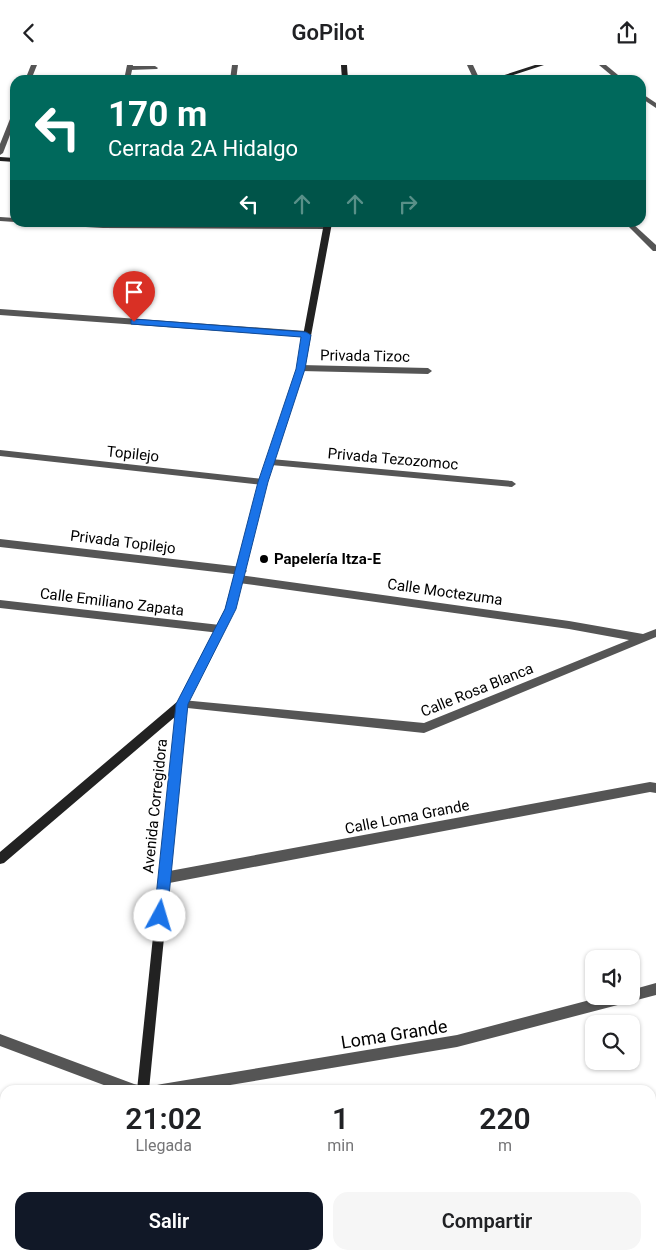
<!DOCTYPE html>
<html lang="es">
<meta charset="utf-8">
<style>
:root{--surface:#fff;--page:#f6f6f6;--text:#202124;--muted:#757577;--accent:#111827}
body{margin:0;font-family:Roboto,sans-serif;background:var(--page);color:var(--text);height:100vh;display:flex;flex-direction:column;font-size:19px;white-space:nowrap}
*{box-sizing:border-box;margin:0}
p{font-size:16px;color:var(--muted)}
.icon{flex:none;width:28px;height:28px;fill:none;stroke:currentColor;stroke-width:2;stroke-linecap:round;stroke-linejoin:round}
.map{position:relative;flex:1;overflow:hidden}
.drawer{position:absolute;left:0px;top:1020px;width:656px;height:175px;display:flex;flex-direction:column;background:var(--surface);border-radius:15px 15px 0 0;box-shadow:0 1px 4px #0004}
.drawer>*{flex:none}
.hud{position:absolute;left:10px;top:10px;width:636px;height:152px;border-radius:15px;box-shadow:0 1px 4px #0004;background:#00695c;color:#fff;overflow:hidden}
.fabs{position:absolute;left:585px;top:885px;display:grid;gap:10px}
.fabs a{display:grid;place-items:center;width:55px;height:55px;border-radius:10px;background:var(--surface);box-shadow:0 1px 4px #0004;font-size:25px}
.pin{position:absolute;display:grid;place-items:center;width:42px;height:42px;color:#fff;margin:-51px -21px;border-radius:50% 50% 50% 0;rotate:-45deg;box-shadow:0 0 5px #0007}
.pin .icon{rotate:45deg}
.me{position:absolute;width:55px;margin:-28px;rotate:6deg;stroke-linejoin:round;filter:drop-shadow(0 0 4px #0008)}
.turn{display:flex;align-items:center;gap:18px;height:105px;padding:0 15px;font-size:22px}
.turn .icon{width:65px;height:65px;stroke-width:2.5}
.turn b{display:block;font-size:35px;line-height:42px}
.lanes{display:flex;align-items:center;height:48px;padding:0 15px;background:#0003;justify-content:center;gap:25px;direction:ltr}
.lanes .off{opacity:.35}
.eta{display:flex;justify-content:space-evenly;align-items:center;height:85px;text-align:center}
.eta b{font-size:30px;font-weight:600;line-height:35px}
.button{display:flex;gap:10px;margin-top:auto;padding:10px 15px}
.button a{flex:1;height:58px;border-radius:15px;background:var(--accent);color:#fff;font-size:20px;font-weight:600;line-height:58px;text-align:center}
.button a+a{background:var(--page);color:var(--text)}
header{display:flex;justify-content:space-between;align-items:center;height:65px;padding:0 15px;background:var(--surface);font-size:22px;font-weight:600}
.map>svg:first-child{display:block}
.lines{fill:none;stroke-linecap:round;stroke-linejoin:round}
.lane{fill:#555;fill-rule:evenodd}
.street{fill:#555;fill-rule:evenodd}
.secondary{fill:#222;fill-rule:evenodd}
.route{fill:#1a73e8;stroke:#114b97}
.poi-dot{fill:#000;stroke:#fff;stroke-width:2}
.labels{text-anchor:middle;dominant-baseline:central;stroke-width:4;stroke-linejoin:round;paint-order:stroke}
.street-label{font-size:15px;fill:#000;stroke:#fff}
.poi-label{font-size:15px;font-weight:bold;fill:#000;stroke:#fff;text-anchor:start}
.near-street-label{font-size:18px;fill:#000;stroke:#fff}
</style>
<header><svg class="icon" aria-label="back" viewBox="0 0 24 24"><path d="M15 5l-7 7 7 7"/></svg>GoPilot<svg class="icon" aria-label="share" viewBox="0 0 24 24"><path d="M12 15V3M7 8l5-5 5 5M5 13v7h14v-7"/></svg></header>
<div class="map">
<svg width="656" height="1195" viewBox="0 0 656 1195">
<rect width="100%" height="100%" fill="#fff"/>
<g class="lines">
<polygon class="lane" points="155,1 158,3 157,4 130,5 127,3 130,1"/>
<g class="street">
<polygon points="31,0 37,0 31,15 25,15"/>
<polygon points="127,0 133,0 130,15 124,15"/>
<polygon points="232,0 238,0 236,15 230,15"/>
<polygon points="467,0 473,0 480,15 474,15"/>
<polygon points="599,0 606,0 624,15 617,15"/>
<polygon points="641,28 656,38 656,43 641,33"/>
<polygon points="15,47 15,57 3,88 0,90 0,79 12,49"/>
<polygon points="0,152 15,153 15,157 0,156"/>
<polygon points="47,158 327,160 331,162 327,164 103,163 51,160"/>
<polygon points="625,158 632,158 656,180 656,186 653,186"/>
<polygon points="0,244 306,266 310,269 306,272 0,250"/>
<polygon points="301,300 428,303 432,306 428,309 301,306 297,303"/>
<polygon points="0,385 263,414 267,417 263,420 0,391"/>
<polygon points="271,394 512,416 516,419 512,422 271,400 267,397"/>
<polygon points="0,474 242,502 247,506 242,510 0,482"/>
<polygon points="239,510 569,556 643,569 656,564 656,572 424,668 178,642 177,639 178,636 182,635 424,658 629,575 569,564 239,518 234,514"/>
<polygon points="0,535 220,560 223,561 225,564 223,567 220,568 0,543"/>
<polygon points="650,717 656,718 656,728 650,727 164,819 160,817 158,813 160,809 164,807"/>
<polygon points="656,918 656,930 457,982 200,1025 156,1025 157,1020 162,1019 457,970 605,931 631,931 631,925"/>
<polygon points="0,969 134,1019 139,1020 140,1025 117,1025 0,981"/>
<polygon points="656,1136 656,1150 651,1151 651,1137"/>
<polygon points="467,1190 497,1190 495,1195 465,1195"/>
</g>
<g class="secondary">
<polygon points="341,0 347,0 348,15 342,15"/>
<polygon points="535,0 544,0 498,15 489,15"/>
<polygon points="0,92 15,93 15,97 0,96"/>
<polygon points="324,158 332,158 305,303 267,417 235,544 187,639 149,1025 137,1025 176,651 4,798 0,799 0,787 178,636 225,544 259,417 297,303"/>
<polygon points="104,1190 118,1190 117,1195 103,1195"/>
</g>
</g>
<polygon class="route" points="134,254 306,267 311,270 305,304 268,417 236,544 188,639 167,851 165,856 160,858 156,856 154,851 176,639 225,544 258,417 296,304 301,272 131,259 131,255"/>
<circle class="poi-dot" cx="264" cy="494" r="5"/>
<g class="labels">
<g class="street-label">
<text transform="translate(365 291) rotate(1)">Privada Tizoc</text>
<text transform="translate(133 389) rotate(6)">Topilejo</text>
<text transform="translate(393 394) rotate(5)">Privada Tezozomoc</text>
<text transform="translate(123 477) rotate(7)">Privada Topilejo</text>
<text transform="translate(445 527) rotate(8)">Calle Moctezuma</text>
<text transform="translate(112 537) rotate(7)">Calle Emiliano Zapata</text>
<text transform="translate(477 625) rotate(-22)">Calle Rosa Blanca</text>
<text transform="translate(155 741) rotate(-84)">Avenida Corregidora</text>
<text transform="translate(407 752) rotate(-11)">Calle Loma Grande</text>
</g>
<g class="poi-label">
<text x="274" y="494">Papelería Itza-E</text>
</g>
<g class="near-street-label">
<text transform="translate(394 969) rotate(-9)">Loma Grande</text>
</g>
</g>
</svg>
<div class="fabs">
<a><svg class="icon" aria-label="sound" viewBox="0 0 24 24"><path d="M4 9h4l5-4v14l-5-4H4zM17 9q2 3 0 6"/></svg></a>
<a><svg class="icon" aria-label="search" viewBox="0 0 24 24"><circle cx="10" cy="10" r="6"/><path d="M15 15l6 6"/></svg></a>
</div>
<div class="pin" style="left:134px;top:257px;background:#d93025"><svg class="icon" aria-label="arrive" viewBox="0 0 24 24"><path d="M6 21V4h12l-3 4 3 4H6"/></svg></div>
<svg class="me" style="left:160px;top:851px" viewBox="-20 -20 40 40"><circle r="19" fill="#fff"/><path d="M0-13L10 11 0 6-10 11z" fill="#1a73e8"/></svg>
<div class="hud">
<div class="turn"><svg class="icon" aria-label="left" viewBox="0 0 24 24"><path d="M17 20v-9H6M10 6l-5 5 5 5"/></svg><div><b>170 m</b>Cerrada 2A Hidalgo</div></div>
<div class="lanes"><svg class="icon" aria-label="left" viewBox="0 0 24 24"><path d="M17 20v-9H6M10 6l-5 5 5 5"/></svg><svg class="icon off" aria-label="ahead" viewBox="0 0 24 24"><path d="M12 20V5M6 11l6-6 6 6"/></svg><svg class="icon off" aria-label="ahead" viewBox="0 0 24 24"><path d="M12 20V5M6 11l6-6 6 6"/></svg><svg class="icon off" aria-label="right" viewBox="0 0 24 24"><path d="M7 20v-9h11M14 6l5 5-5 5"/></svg></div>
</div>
<section class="drawer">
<div class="eta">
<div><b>21:02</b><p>Llegada</p></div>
<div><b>1</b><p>min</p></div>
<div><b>220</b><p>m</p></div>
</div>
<div class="button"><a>Salir</a><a>Compartir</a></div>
</section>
</div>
